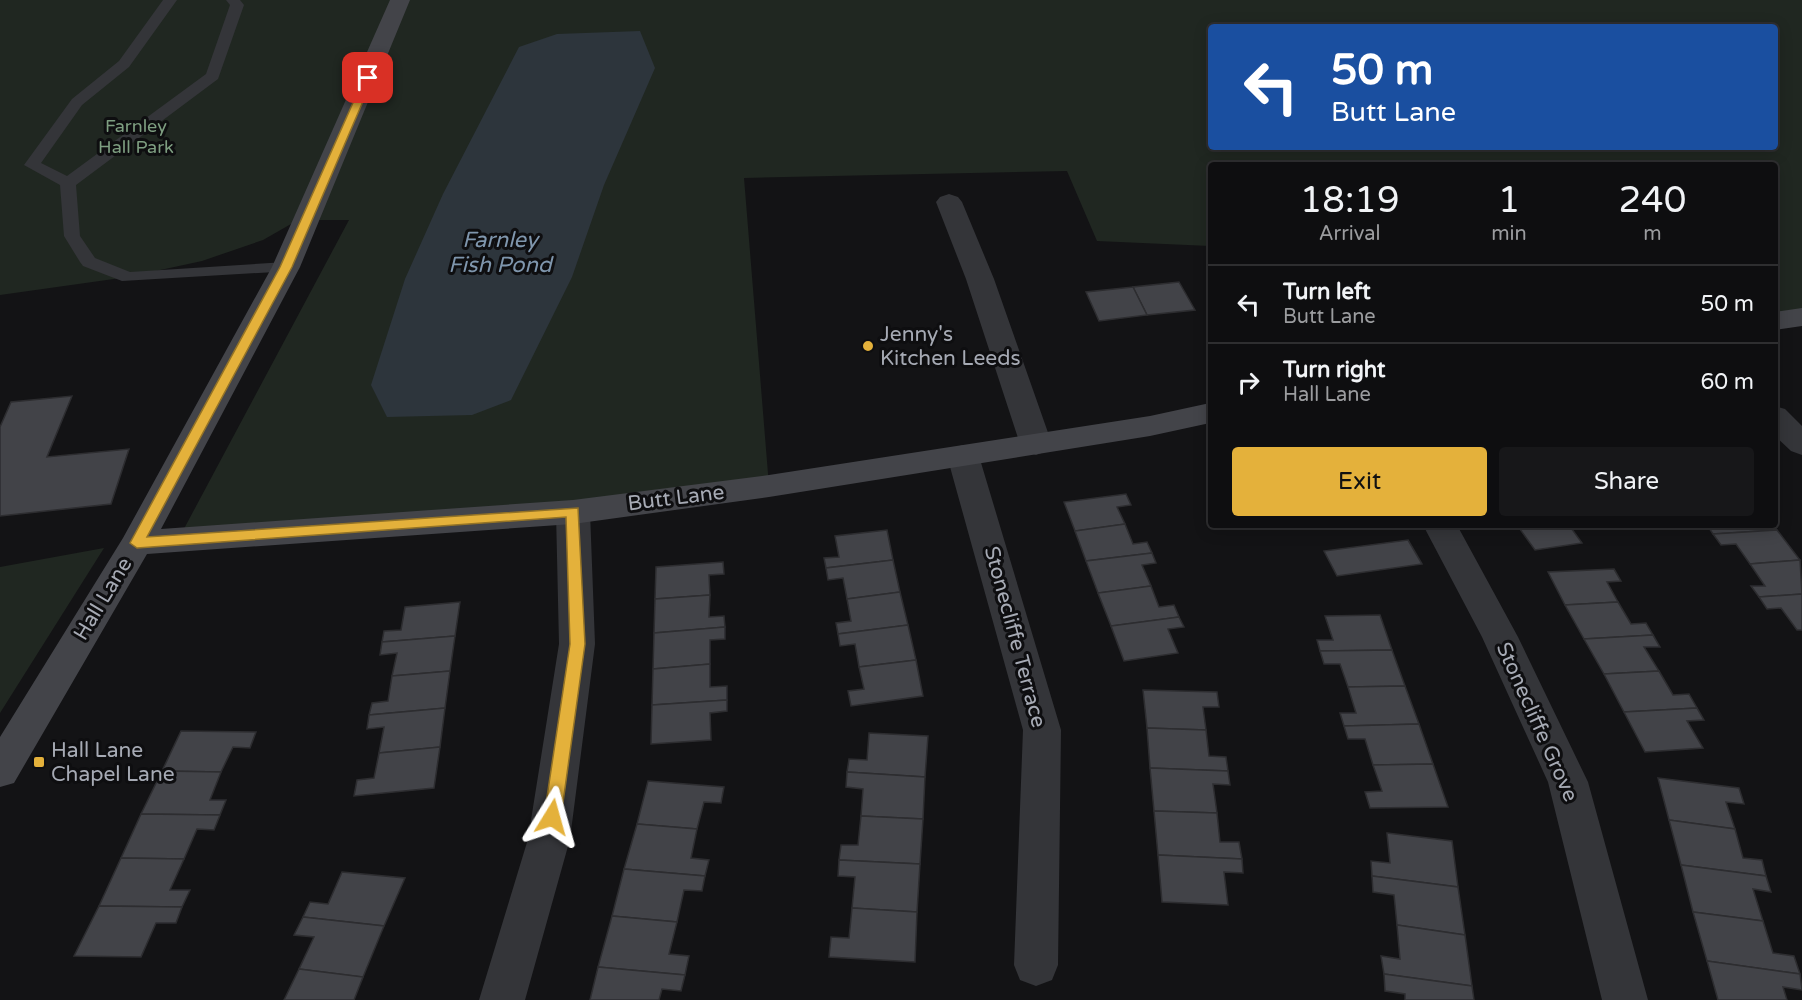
<!DOCTYPE html>
<style>
:root{--surface:#0e0e10;--page:#171719;--text:#f1f3f6;--muted:#9b9c9f;--line:#2e2e30;--accent:#e4b13b}
body{margin:0;font-family:"Varela Round",sans-serif;background:var(--page);color:var(--text);height:100vh;display:flex;flex-direction:column;font-size:22px;white-space:nowrap}
*{box-sizing:border-box;margin:0}
p{font-size:20px;color:var(--muted)}
.icon{flex:none;width:33px;height:33px;fill:none;stroke:currentColor;stroke-width:2;stroke-linecap:round;stroke-linejoin:round}
.map{position:relative;flex:1;overflow:hidden}
.drawer{position:absolute;left:1208px;top:162px;width:570px;height:366px;display:flex;flex-direction:column;background:var(--surface);border-radius:6px;box-shadow:0 3px 15px #0003,0 0 0 2px var(--line)}
.drawer>*{flex:none}
.hud{position:absolute;left:1208px;top:24px;width:570px;height:126px;border-radius:6px;box-shadow:0 3px 15px #0003,0 0 0 2px var(--line);background:#1a4fa0;color:#fff;overflow:hidden}
.pin{position:absolute;display:grid;place-items:center;width:51px;height:51px;color:#fff;margin:-26px;border-radius:12px;box-shadow:0 3px 9px #0006}
.me{position:absolute;width:66px;margin:-33px;rotate:8deg;stroke-linejoin:round;filter:drop-shadow(0 0 4px #0008)}
.turn{display:flex;align-items:center;gap:21px;height:126px;padding:0 24px;font-size:27px}
.turn .icon{width:78px;height:78px;stroke-width:2.5}
.turn b{display:block;font-size:42px;line-height:51px}
.eta{display:flex;justify-content:space-evenly;align-items:center;height:102px;text-align:center}
.eta b{font-size:36px;font-weight:600;line-height:42px}
.button{display:flex;gap:12px;margin-top:auto;padding:12px 24px}
.button a{flex:1;height:69px;border-radius:6px;background:var(--accent);color:#111;font-size:24px;font-weight:600;line-height:69px;text-align:center}
.button a+a{background:var(--page);color:var(--text)}
ul{padding:0;list-style:none}
li{display:flex;align-items:center;gap:18px;height:78px;padding:0 24px;border-top:2px solid var(--line)}
li div{flex:1}
li b{display:block;font-size:22px}
li em{font-style:normal}
.map>svg:first-child{display:block}
.green{fill:#202721;fill-rule:evenodd}
.water{fill:#2d353c}
.building{fill:#424348;stroke:#2d2d30;stroke-width:1.5}
.lines{fill:none;stroke-linecap:round;stroke-linejoin:round}
.lane{fill:#343539;fill-rule:evenodd}
.street{fill:#343539;fill-rule:evenodd}
.secondary{fill:#434449;fill-rule:evenodd}
.route{fill:#e4b13b;stroke:#947326;stroke-width:1.5}
.poi-dot{fill:#e4b13b;stroke:#0e0e10;stroke-width:2}
.labels{text-anchor:middle;dominant-baseline:central;stroke-width:6;stroke-linejoin:round;paint-order:stroke}
.far-park-label{font-size:18px;fill:#7e9e81;stroke:#0e0e10}
.poi-label{font-size:21px;fill:#a6aab4;stroke:#0e0e10;text-anchor:start}
.street-label{font-size:21px;fill:#a6aab4;stroke:#0e0e10}
.water-label{font-size:22px;font-style:italic;fill:#7f96ad;stroke:#0e0e10}
</style>
<div class="map">
<svg width="1802" height="1000" viewBox="0 0 1802 1000">
<rect width="100%" height="100%" fill="#131315"/>
<g class="green">
<path d="M0 0H1802V317L1775 321 1774 165H1210V246L1097 241 1067 171 744 178 769 486 178 540 349 220H298L263 240 202 261 128 277 0 295ZM1210 27H1774V147H1210Z"/>
<polygon points="104,548 0,713 0,567"/>
</g>
<polygon class="water" points="640,31 655,68 604,185 572,277 511,400 472,415 387,417 371,385 405,279 443,194 519,47 557,34"/>
<g class="building">
<polygon points="1179,282 1195,310 1147,315 1133,287"/>
<polygon points="1133,287 1147,315 1099,321 1086,292"/>
<polygon points="72,396 47,457 129,449 111,504 0,516 0,427 11,402"/>
<polygon points="1126,494 1131,505 1117,507 1125,524 1075,531 1064,502"/>
<polygon points="1125,524 1133,544 1147,542 1152,553 1086,561 1075,531"/>
<polygon points="1517,525 1569,525 1582,543 1535,550"/>
<polygon points="1707,525 1773,525 1777,530 1713,534"/>
<polygon points="887,530 893,560 826,568 824,558 839,557 835,536"/>
<polygon points="1777,530 1800,560 1750,564 1736,544 1721,545 1713,534"/>
<polygon points="1408,540 1422,564 1337,576 1324,551"/>
<polygon points="1152,553 1156,563 1142,565 1151,586 1098,593 1086,561"/>
<polygon points="893,560 900,592 847,599 843,578 828,580 826,568"/>
<polygon points="1800,560 1802,594 1759,597 1751,586 1765,586 1750,564"/>
<polygon points="723,562 724,574 709,575 710,595 655,599 656,567"/>
<polygon points="1614,569 1621,581 1607,582 1618,602 1565,605 1548,572"/>
<polygon points="1151,586 1159,607 1174,605 1179,617 1111,626 1098,593"/>
<polygon points="900,592 908,625 838,634 836,623 851,621 847,599"/>
<polygon points="1802,594 1802,630 1797,630 1781,608 1767,609 1759,597"/>
<polygon points="710,595 709,617 724,616 725,627 654,633 655,599"/>
<polygon points="460,602 455,636 382,642 384,631 401,630 405,607"/>
<polygon points="1618,602 1631,624 1646,623 1653,635 1584,639 1565,605"/>
<polygon points="1380,615 1392,650 1320,651 1317,640 1333,640 1325,616"/>
<polygon points="1179,617 1184,627 1168,629 1178,653 1124,661 1111,626"/>
<polygon points="908,625 916,660 859,667 855,644 840,646 838,634"/>
<polygon points="725,627 725,639 710,640 710,664 653,669 654,633"/>
<polygon points="1653,635 1660,647 1644,647 1659,671 1604,674 1584,639"/>
<polygon points="455,636 450,671 392,676 397,653 380,655 382,642"/>
<polygon points="1392,650 1405,686 1348,687 1340,664 1324,664 1320,651"/>
<polygon points="916,660 923,696 851,706 848,691 864,689 859,667"/>
<polygon points="710,664 710,687 727,686 727,700 652,705 653,669"/>
<polygon points="450,671 445,708 369,715 372,703 388,701 392,676"/>
<polygon points="1659,671 1673,695 1689,694 1697,708 1624,712 1604,674"/>
<polygon points="1405,686 1419,724 1344,726 1340,713 1356,713 1348,687"/>
<polygon points="1143,690 1217,692 1219,707 1203,707 1206,730 1147,728"/>
<polygon points="727,700 727,711 710,713 711,740 651,744 652,705"/>
<polygon points="445,708 440,747 379,753 384,727 367,729 369,715"/>
<polygon points="1697,708 1704,720 1687,721 1703,748 1645,752 1624,712"/>
<polygon points="1419,724 1433,764 1373,765 1365,739 1348,739 1344,726"/>
<polygon points="1147,728 1206,730 1209,756 1226,757 1228,771 1150,768"/>
<polygon points="181,731 256,732 250,748 233,747 221,772 162,771"/>
<polygon points="869,733 928,736 925,777 847,772 849,759 867,760"/>
<polygon points="440,747 434,788 354,796 357,780 374,778 379,753"/>
<polygon points="1433,764 1448,807 1370,808 1365,792 1382,791 1373,765"/>
<polygon points="1150,768 1228,771 1230,785 1213,784 1217,813 1154,811"/>
<polygon points="162,771 221,772 210,800 226,800 220,815 141,814"/>
<polygon points="847,772 925,777 923,819 861,816 863,789 846,787"/>
<polygon points="1658,778 1739,788 1744,804 1726,802 1735,829 1669,820"/>
<polygon points="648,781 724,787 721,803 704,802 697,829 637,824"/>
<polygon points="1154,811 1217,813 1220,842 1239,842 1242,859 1158,855"/>
<polygon points="141,814 220,815 214,830 197,829 184,859 121,858"/>
<polygon points="861,816 923,819 920,864 839,860 841,845 858,845"/>
<polygon points="1669,820 1735,829 1743,858 1762,860 1766,876 1681,865"/>
<polygon points="637,824 697,829 691,858 709,860 705,876 624,869"/>
<polygon points="1387,833 1452,841 1458,887 1372,876 1371,861 1390,863"/>
<polygon points="1158,855 1242,859 1243,873 1224,872 1228,905 1162,902"/>
<polygon points="121,858 184,859 170,890 190,890 182,907 99,906"/>
<polygon points="839,860 920,864 917,912 852,908 855,877 838,876"/>
<polygon points="1681,865 1766,876 1771,892 1753,889 1763,921 1693,912"/>
<polygon points="624,869 705,876 702,891 684,890 677,922 612,916"/>
<polygon points="342,872 405,878 384,926 303,917 310,902 328,904"/>
<polygon points="1372,876 1458,887 1465,935 1397,925 1394,895 1373,892"/>
<polygon points="99,906 182,907 176,923 156,923 141,957 74,956"/>
<polygon points="852,908 917,912 915,962 829,957 831,937 849,938"/>
<polygon points="1693,912 1763,921 1773,953 1794,956 1800,974 1707,961"/>
<polygon points="612,916 677,922 669,954 689,956 685,975 598,967"/>
<polygon points="303,917 384,926 363,977 299,969 314,937 294,935"/>
<polygon points="1397,925 1465,935 1472,986 1384,974 1381,956 1400,959"/>
<polygon points="1707,961 1800,974 1802,990 1783,987 1787,1000 1718,1000"/>
<polygon points="598,967 685,975 681,991 662,989 659,1000 590,1000"/>
<polygon points="299,969 363,977 354,1000 284,1000"/>
<polygon points="1384,974 1472,986 1474,1000 1405,1000 1405,994 1385,991"/>
</g>
<g class="lines">
<polygon class="lane" points="163,0 177,0 129,67 82,105 41,163 67,176 206,74 230,5 226,0 240,0 244,5 218,79 76,185 80,236 95,258 130,272 286,262 295,267 292,271 122,281 83,266 80,262 64,236 60,185 24,165 72,99 119,61"/>
<g class="street">
<polygon points="949,194 958,197 962,202 994,279 1052,444 1047,451 1036,455 1025,451 1020,444 966,279 936,202 940,197"/>
<polygon points="1774,406 1785,409 1802,426 1802,455 1791,451 1774,435"/>
<polygon points="963,445 974,448 979,456 1061,730 1058,965 1052,980 1036,986 1020,980 1014,965 1023,730 947,456 952,448"/>
<polygon points="573,500 585,504 590,512 595,644 570,839 525,1000 479,1000 528,839 559,644 556,512 561,504"/>
<polygon points="1423,525 1457,525 1518,637 1588,782 1648,1000 1602,1000 1548,782 1482,637"/>
</g>
<g class="secondary">
<polygon points="390,0 410,0 300,267 161,529 573,500 769,475 1150,416 1210,403 1210,423 1150,436 769,497 573,524 147,554 14,783 0,787 0,737 123,538 272,267"/>
<polygon points="1802,308 1802,326 1774,330 1774,312"/>
</g>
</g>
<polygon class="route" points="368,75 373,78 292,267 147,537 578,508 585,644 561,817 558,822 552,824 546,822 544,817 570,644 566,517 137,548 130,543 280,267 364,78"/>
<g class="poi-dot">
<circle cx="868" cy="346" r="6"/>
<rect x="33" y="756" width="12" height="12" rx="3"/>
</g>
<g class="labels">
<g class="far-park-label">
<text x="136" y="126">Farnley<tspan x="136" dy="21">Hall Park</tspan></text>
</g>
<g class="poi-label">
<text x="880" y="334">Jenny's<tspan x="880" dy="24">Kitchen Leeds</tspan></text>
<text x="51" y="750">Hall Lane<tspan x="51" dy="24">Chapel Lane</tspan></text>
</g>
<g class="street-label">
<text transform="translate(676 498) rotate(-7)">Butt Lane</text>
<text transform="translate(103 599) rotate(-59)">Hall Lane</text>
<text transform="translate(1015 637) rotate(75)">Stonecliffe Terrace</text>
<text transform="translate(1537 722) rotate(66)">Stonecliffe Grove</text>
</g>
<g class="water-label">
<text x="500" y="240">Farnley<tspan x="500" dy="25">Fish Pond</tspan></text>
</g>
</g>
</svg>
<div class="pin" style="left:368px;top:78px;background:#d93025"><svg class="icon" aria-label="arrive" viewBox="0 0 24 24"><path d="M6 21V4h12l-3 4 3 4H6"/></svg></div>
<svg class="me" style="left:552px;top:817px" viewBox="-20 -20 40 40"><path d="M0-17L14 15 0 8-14 15z" fill="#e4b13b" stroke="#fff" stroke-width="4"/></svg>
<div class="hud">
<div class="turn"><svg class="icon" aria-label="left" viewBox="0 0 24 24"><path d="M17 20v-9H6M10 6l-5 5 5 5"/></svg><div><b>50 m</b>Butt Lane</div></div>
</div>
<section class="drawer">
<div class="eta">
<div><b>18:19</b><p>Arrival</p></div>
<div><b>1</b><p>min</p></div>
<div><b>240</b><p>m</p></div>
</div>
<ul>
<li><svg class="icon" aria-label="left" viewBox="0 0 24 24"><path d="M17 20v-9H6M10 6l-5 5 5 5"/></svg><div><b>Turn left</b><p>Butt Lane</p></div><em>50 m</em></li>
<li><svg class="icon" aria-label="right" viewBox="0 0 24 24"><path d="M7 20v-9h11M14 6l5 5-5 5"/></svg><div><b>Turn right</b><p>Hall Lane</p></div><em>60 m</em></li>
</ul>
<div class="button"><a>Exit</a><a>Share</a></div>
</section>
</div>
